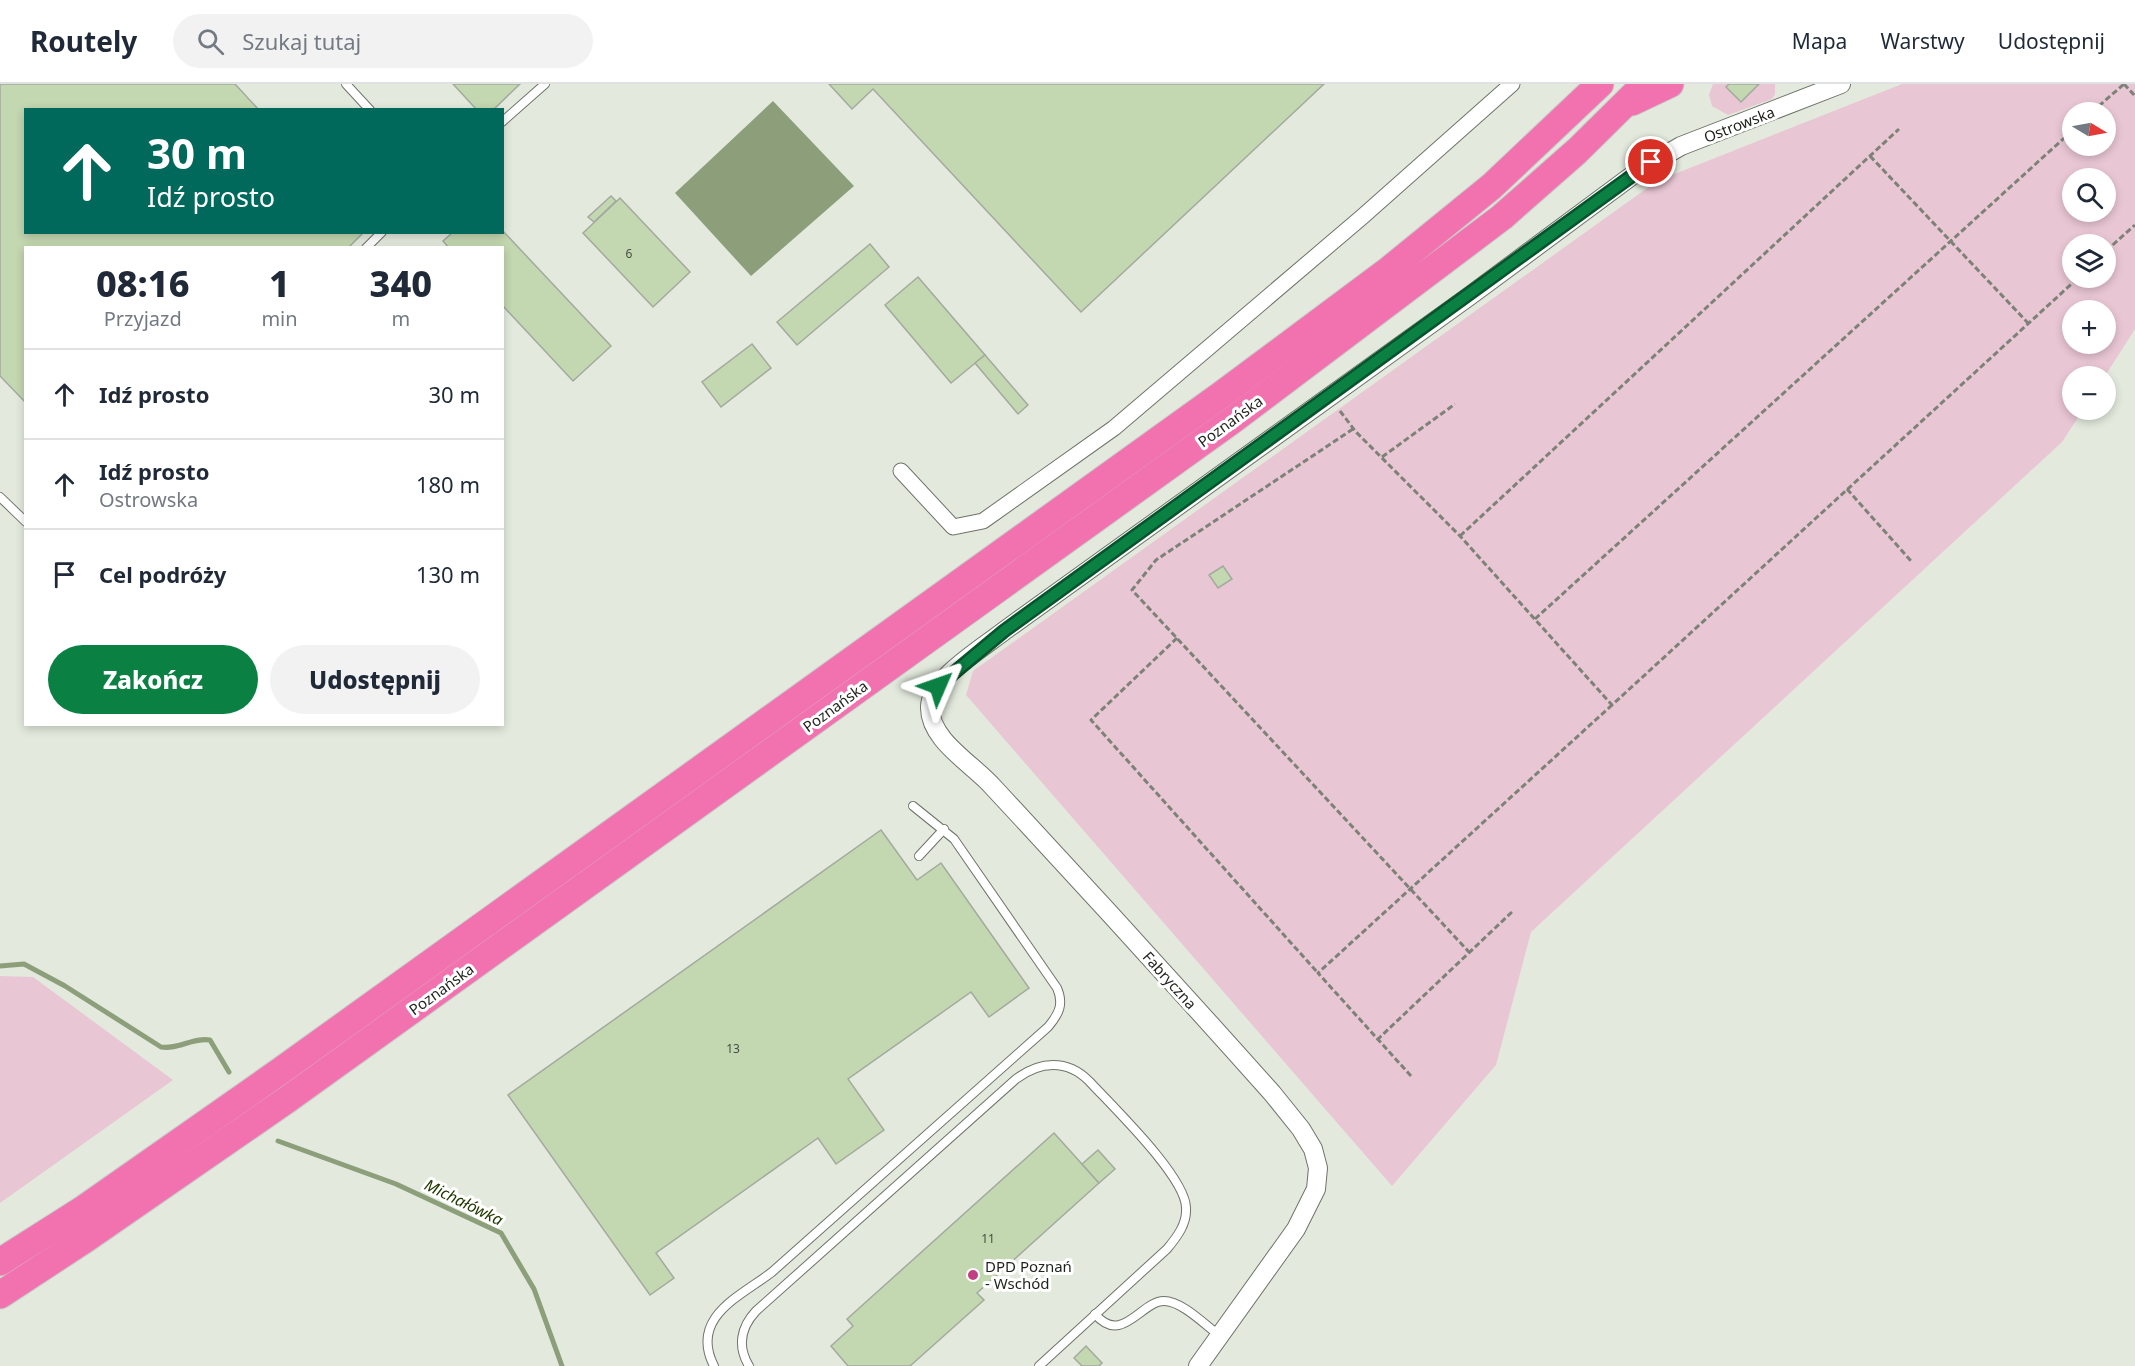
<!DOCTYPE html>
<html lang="pl">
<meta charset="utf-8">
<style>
:root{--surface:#fff;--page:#f2f2f3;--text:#1f2937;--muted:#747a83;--line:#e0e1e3;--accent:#0b8043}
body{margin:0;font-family:"Noto Sans",sans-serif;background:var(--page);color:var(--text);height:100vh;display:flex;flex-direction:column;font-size:22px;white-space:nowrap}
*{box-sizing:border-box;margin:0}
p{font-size:20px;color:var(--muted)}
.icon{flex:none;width:33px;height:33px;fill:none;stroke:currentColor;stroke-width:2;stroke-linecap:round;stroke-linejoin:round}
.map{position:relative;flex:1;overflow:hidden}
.details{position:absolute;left:24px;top:162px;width:480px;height:480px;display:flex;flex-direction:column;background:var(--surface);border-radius:0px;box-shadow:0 3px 9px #0003}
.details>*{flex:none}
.top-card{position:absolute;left:24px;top:24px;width:480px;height:126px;border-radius:0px;box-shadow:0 3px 9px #0003;background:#00695c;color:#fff;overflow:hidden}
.needle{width:39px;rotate:100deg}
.fabs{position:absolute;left:2062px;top:18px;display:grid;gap:12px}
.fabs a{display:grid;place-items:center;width:54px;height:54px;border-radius:50%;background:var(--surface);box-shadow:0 3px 9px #0003;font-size:30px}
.pin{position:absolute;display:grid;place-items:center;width:51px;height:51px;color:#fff;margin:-26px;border:3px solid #fff;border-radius:50%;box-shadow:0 2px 6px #0007}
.me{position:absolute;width:66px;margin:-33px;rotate:47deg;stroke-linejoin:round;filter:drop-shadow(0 0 4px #0008)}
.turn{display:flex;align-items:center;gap:21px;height:126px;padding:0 24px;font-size:27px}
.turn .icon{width:78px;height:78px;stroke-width:2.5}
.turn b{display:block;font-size:42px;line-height:51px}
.eta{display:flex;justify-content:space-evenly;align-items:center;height:102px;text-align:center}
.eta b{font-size:36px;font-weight:800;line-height:42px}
.cta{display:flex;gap:12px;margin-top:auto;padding:12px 24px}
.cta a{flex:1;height:69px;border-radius:36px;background:var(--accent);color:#fff;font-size:24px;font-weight:800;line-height:69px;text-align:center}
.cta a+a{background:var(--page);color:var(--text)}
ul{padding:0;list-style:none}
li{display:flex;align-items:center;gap:18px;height:90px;padding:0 24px;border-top:2px solid var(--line)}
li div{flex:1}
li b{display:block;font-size:22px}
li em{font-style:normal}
header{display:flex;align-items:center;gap:36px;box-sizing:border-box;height:84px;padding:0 30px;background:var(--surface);border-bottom:2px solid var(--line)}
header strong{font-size:28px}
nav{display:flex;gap:33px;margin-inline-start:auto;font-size:21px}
.search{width:420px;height:54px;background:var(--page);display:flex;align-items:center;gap:15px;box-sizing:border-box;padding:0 21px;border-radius:33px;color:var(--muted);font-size:22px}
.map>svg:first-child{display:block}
.green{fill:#e9c6d4;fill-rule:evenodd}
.water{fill:#8c9f7a}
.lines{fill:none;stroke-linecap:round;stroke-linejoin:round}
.stream{stroke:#8c9f7a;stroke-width:5}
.building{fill:#c3d7b0;stroke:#a3aa9e;stroke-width:1.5}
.service-casing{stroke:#6e7469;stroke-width:10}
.minor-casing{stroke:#6e7469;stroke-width:17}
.tertiary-casing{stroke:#6e7469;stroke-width:20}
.motorway-casing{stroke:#c9cac9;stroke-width:29}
.path{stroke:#7d8279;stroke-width:3;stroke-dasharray:6 3;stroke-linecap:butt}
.service{stroke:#fff;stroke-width:8}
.minor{stroke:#fff;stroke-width:15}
.tertiary{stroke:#fff;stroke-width:18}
.motorway{stroke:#f272af;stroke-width:27}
.route-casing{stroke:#07532c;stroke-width:15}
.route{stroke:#0b8043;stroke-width:10}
.poi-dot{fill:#c23e83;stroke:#fff;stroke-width:2}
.labels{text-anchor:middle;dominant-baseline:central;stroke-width:6;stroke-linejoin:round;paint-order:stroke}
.number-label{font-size:12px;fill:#474e41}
.street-label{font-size:15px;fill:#1e211c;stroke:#fff}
.poi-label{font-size:15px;fill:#1e211c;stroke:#fff;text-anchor:start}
.water-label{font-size:16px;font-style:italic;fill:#213900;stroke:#fff}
</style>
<header>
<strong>Routely</strong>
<div class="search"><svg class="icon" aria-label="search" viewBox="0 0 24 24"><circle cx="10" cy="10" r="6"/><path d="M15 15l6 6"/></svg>Szukaj tutaj</div>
<nav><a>Mapa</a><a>Warstwy</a><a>Udostępnij</a></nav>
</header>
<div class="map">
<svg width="2135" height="1282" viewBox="0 0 2135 1282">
<rect width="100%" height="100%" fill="#e3eadd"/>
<g class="green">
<polygon points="1713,0 1775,0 1775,10 1772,15 1728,31 1712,22 1709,11"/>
<path d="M1902 0H2135V245L2105 292H2073V326H2083L2062 358 1531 848 1496 981 1392 1102 966 611 973 587 1657 97ZM2073 28H2106V62H2073ZM2073 94H2106V128H2073ZM2073 160H2106V194H2073ZM2073 226H2106V260H2073Z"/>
<polygon points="0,892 33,893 173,996 0,1119"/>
</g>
<polygon class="water" points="773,17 854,102 751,192 675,109"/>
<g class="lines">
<g class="stream">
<path d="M0 882 24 880 65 902 161 963C178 966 193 953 210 956L229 988"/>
<polyline points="278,1057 396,1100 501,1149 534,1205 562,1282"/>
</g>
</g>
<g class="building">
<polygon points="0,0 235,0 259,26 26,26 26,148 364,148 348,164 26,164 26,319 0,292"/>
<polygon points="453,0 520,0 493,26 477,26"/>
<polygon points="829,0 1324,0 1081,228 873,5 852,25"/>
<polygon points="1729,0 1759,0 1741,18 1726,3"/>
<polygon points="611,112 616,117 594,138 588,133"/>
<polygon points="620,114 690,188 653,223 583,149"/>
<polygon points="502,146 611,262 573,297 502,221 502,164 449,164 443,157 453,148 502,148"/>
<polygon points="870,160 889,183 797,261 777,238"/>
<polygon points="918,193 985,271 951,299 885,221"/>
<polygon points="752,260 771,284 721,323 702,298"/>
<polygon points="985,271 1028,321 1018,330 975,279"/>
<polygon points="1223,482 1232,495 1218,504 1209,491"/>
<polygon points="881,746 917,796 941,779 1029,904 989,933 971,908 848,995 884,1046 836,1080 818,1054 656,1169 674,1194 650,1211 508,1011"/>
<polygon points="1054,1049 1099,1099 977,1209 984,1216 910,1282 848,1282 831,1262 853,1242 847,1235"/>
<polygon points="1098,1066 1115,1085 1099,1099 1082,1080"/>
<polygon points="1086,1262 1102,1279 1099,1282 1082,1282 1074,1274"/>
</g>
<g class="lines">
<g class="service-casing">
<g id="service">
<polyline points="346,0 370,26"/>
<polyline points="502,38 545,0"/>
<polyline points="366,164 382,148"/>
<polyline points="0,413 26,438"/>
<polyline points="919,772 944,745"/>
<path d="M1095 1230C1122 1262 1141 1217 1164 1217 1182 1217 1205 1241 1219 1251"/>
<path d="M714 1282C689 1233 741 1212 772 1188L1048 943C1059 930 1064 920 1057 904L954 755 913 722"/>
<path d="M749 1282C737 1262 741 1243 756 1227L1016 995C1040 977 1067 975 1089 997 1112 1022 1186 1093 1186 1124 1187 1140 1177 1153 1167 1165L1039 1282"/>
</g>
</g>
<g class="minor-casing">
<polyline id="minor" points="901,387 953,443 983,437 1114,344 1362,133 1512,0"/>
</g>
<g class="tertiary-casing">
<path id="tertiary" d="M1198 1282 1296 1145 1316 1105 1318 1084 1313 1065 1301 1045 1272 1009C1180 906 1087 804 993 703 973 680 929 656 930 623 930 595 984 563 1004 547L1471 211 1641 85 1681 62 1841 0"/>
</g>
<g class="motorway-casing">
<g id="motorway">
<polyline points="1632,18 1670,0"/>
<polyline points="0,1178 82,1126 279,988 1221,311 1390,185 1492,102 1600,0"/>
<polyline points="0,1211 87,1154 288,1015 1234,335 1502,133 1577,67 1645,0"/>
</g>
</g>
<g class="path">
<polyline points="2124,0 2135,12"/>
<polyline points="2092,28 2124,0"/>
<polyline points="1870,72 2028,239"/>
<polyline points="2106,167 2135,141"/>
<polyline points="1340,327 1356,348 1460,452 1612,621 2078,194"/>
<polyline points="1353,345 1156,476 1132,506 1469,868"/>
<polyline points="1382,373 1455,320"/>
<polyline points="1847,405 1911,477"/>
<polyline points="1460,452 1899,45"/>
<polyline points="1535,535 2073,46"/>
<polyline points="1177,554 1091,636 1318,889"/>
<polyline points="1377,956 1513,827"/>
<polyline points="1411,992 1318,889 1612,621"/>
</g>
<use href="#service" class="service"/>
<use href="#minor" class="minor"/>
<use href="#tertiary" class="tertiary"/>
<use href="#motorway" class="motorway"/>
</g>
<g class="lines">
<g class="route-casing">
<polyline id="route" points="938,602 1004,547 1651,78"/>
</g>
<use href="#route" class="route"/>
</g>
<circle class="poi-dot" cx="973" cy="1191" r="6"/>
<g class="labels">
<g class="number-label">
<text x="629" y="169">6</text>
<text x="733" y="964">13</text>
<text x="988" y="1154">11</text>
</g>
<g class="street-label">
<text transform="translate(1739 40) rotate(-21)">Ostrowska</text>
<text transform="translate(1230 337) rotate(-36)">Poznańska</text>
<text transform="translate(835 622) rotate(-36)">Poznańska</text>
<text transform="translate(1170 896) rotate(48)">Fabryczna</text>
<text transform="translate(441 905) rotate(-36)">Poznańska</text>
</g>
<g class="poi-label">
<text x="985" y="1182">DPD Poznań<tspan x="985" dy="17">- Wschód</tspan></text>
</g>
<g class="water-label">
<text transform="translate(464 1118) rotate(26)">Michałówka</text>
</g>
</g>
</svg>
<div class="fabs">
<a><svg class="needle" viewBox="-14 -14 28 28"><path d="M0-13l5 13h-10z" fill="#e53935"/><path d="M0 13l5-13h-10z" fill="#747a83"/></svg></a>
<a><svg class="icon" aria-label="search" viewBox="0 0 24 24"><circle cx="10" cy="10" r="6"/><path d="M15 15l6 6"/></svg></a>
<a><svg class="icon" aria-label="layers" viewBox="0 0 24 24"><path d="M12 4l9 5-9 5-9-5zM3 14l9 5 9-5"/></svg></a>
<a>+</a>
<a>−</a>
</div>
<div class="pin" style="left:1651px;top:78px;background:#d93025"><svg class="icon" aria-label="arrive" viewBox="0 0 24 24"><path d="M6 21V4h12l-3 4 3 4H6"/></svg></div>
<svg class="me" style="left:938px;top:602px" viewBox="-20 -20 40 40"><path d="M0-17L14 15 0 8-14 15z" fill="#0b8043" stroke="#fff" stroke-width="4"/></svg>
<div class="top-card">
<div class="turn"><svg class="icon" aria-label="ahead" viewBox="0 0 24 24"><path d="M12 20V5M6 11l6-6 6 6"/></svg><div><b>30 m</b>Idź prosto</div></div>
</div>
<section class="details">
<div class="eta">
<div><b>08:16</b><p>Przyjazd</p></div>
<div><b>1</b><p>min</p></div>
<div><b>340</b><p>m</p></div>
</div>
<ul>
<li><svg class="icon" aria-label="ahead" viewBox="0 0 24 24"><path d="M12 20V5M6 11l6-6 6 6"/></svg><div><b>Idź prosto</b></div><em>30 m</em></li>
<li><svg class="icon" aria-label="ahead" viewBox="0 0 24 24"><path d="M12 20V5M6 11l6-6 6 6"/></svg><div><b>Idź prosto</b><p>Ostrowska</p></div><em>180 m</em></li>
<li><svg class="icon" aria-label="arrive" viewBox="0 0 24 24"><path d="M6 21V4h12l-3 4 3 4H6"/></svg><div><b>Cel podróży</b></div><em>130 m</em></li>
</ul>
<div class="cta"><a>Zakończ</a><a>Udostępnij</a></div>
</section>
</div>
